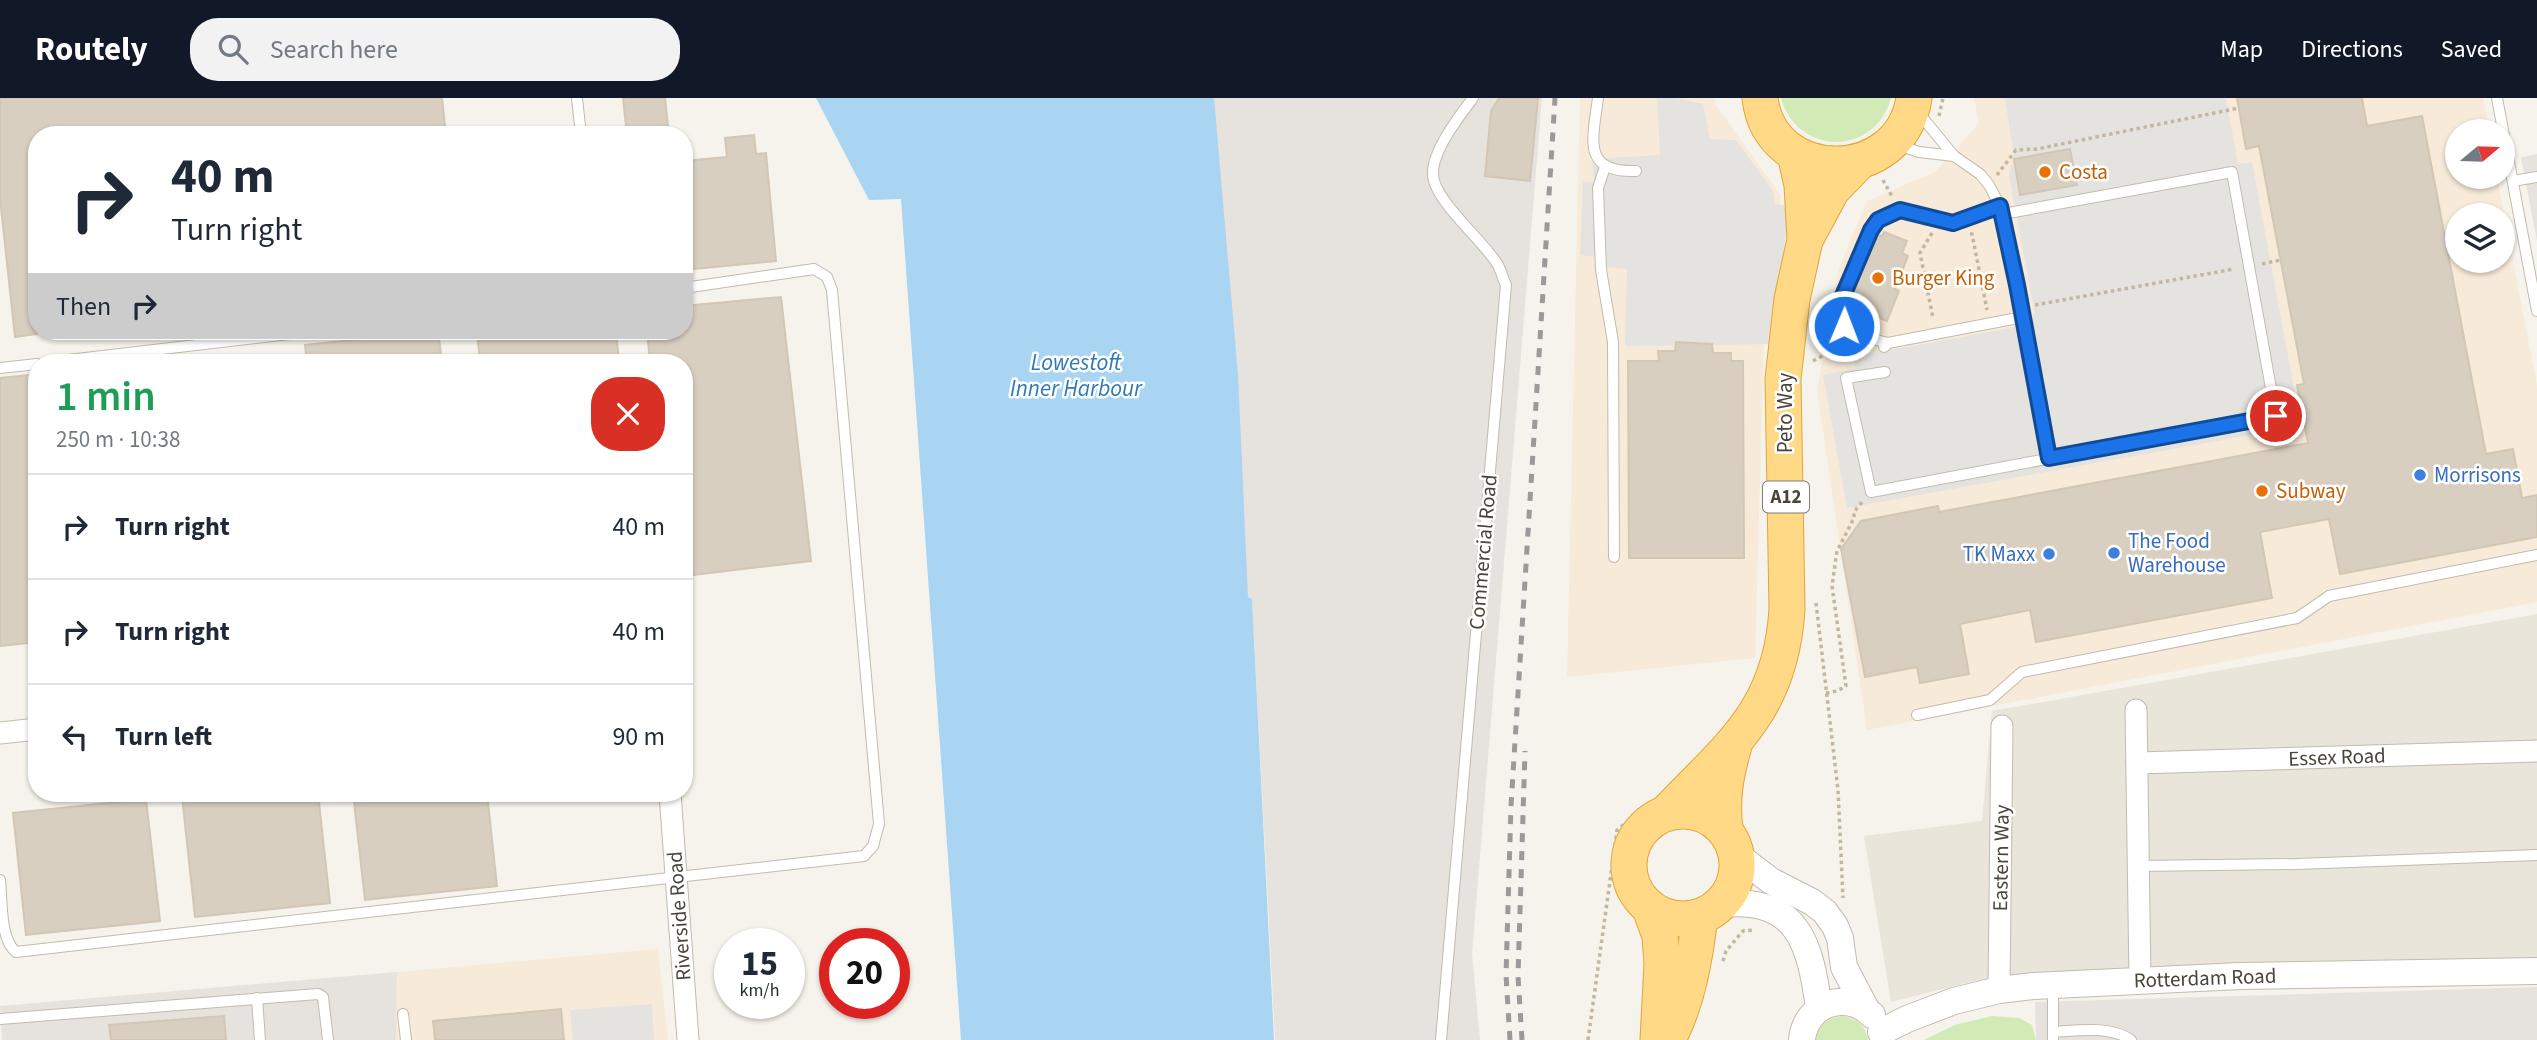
<!DOCTYPE html>
<meta charset="utf-8">
<style>
:root{--surface:#fff;--page:#f2f2f3;--text:#1f2937;--muted:#747a83;--line:#e0e1e3;--accent:#111827}
body{margin:0;font-family:"Source Sans 3",sans-serif;background:var(--page);color:var(--text);height:100vh;display:flex;flex-direction:column;font-size:26px;white-space:nowrap}
*{box-sizing:border-box;margin:0}
p{font-size:23px;color:var(--muted)}
.icon{flex:none;width:38px;height:38px;fill:none;stroke:currentColor;stroke-width:2;stroke-linecap:round;stroke-linejoin:round}
.map{position:relative;flex:1;overflow:hidden}
.details{position:absolute;left:28px;top:256px;width:665px;height:448px;display:flex;flex-direction:column;background:var(--surface);border-radius:28px;box-shadow:0 2px 5px #0004}
.details>*{flex:none}
.banner{position:absolute;left:28px;top:28px;width:665px;height:214px;border-radius:28px;box-shadow:0 2px 5px #0004;background:#fff;color:var(--text);overflow:hidden}
.needle{width:46px;rotate:71deg}
.tools{position:absolute;left:2445px;top:21px;display:grid;gap:14px}
.tools a{display:grid;place-items:center;width:70px;height:70px;border-radius:50%;background:var(--surface);box-shadow:0 2px 5px #0004;font-size:35px}
.speed{position:absolute;left:714px;top:830px;display:flex;gap:14px;font-size:35px;font-weight:700;text-align:center}
.speed>*{display:grid;place-content:center;width:91px;height:91px;border-radius:50%;background:var(--surface);box-shadow:0 2px 5px #0004;line-height:1}
.speed small{font-size:18px;font-weight:400}
.speed .limit{border:10px solid #d22;background:#fff;color:#111}
.pin{position:absolute;display:grid;place-items:center;width:60px;height:60px;color:#fff;margin:-30px;border:4px solid #fff;border-radius:50%;box-shadow:0 2px 7px #0007}
.me{position:absolute;width:77px;margin:-38px;rotate:1deg;stroke-linejoin:round;filter:drop-shadow(0 0 5px #0008)}
.turn{display:flex;align-items:center;gap:24px;height:147px;padding:0 28px;font-size:32px}
.turn .icon{width:91px;height:91px;stroke-width:2.5}
.turn b{display:block;font-size:49px;line-height:60px}
.then{display:flex;align-items:center;height:66px;padding:0 28px;background:#0003;gap:14px;font-size:26px}
.round{display:grid;place-items:center;flex:none;width:74px;height:74px;border-radius:28px;background:var(--page)}
.summary{display:flex;align-items:center;justify-content:space-between;height:119px;padding:0 28px}
h1{font-size:42px;font-weight:600;line-height:52px;color:#1e9e55}
ul{padding:0;list-style:none}
li{display:flex;align-items:center;gap:21px;height:105px;padding:0 28px;border-top:2px solid var(--line)}
li div{flex:1}
li b{display:block;font-size:26px}
li em{font-style:normal}
header{display:flex;align-items:center;gap:42px;box-sizing:border-box;height:98px;padding:0 35px;background:var(--accent);color:#fff}
header strong{font-size:33px}
nav{display:flex;gap:38px;margin-inline-start:auto;font-size:24px}
.search{width:490px;height:63px;background:var(--page);display:flex;align-items:center;gap:18px;box-sizing:border-box;padding:0 24px;border-radius:28px;color:var(--muted);font-size:26px}
.map>svg:first-child{display:block}
.residential{fill:#eae5da}
.commercial{fill:#f7ead8;fill-rule:evenodd}
.industrial{fill:#e6e2dd}
.green{fill:#d2eab5}
.parking{fill:#e5e3e0}
.water{fill:#a9d4f2}
.building{fill:#d8cfc1;stroke:#d3c7b4;stroke-width:2}
.lines{fill:none;stroke-linecap:round;stroke-linejoin:round}
.service-casing{stroke:#c2bbae;stroke-width:12}
.minor-casing{stroke:#c2bbae;stroke-width:23}
.tertiary-casing{stroke:#c2bbae;stroke-width:28}
.trunk-casing{stroke:#e0a43c;stroke-width:37}
.path{stroke:#c4b79f;stroke-width:3.5;stroke-dasharray:3.5 3.5;stroke-linecap:butt}
.service{stroke:#fff;stroke-width:10}
.minor{stroke:#fff;stroke-width:21}
.tertiary{stroke:#fff;stroke-width:26}
.trunk{stroke:#ffd985;stroke-width:35}
.rail{stroke:#9a9a9a;stroke-width:5;stroke-dasharray:9 9;stroke-linecap:butt}
.route-casing{stroke:#114b97;stroke-width:18}
.route{stroke:#1a73e8;stroke-width:12}
.food-dot{fill:#e8710a;stroke:#fff;stroke-width:2.5}
.shop-dot{fill:#3f7fe0;stroke:#fff;stroke-width:2.5}
.labels{text-anchor:middle;dominant-baseline:central;stroke-width:5;stroke-linejoin:round;paint-order:stroke}
.shield{fill:#fff;stroke:#817c74;stroke-width:2}
.shield-label{font-size:19px;font-weight:bold;fill:#4b4439}
.food-label{font-size:21px;fill:#c56008;stroke:#fff;text-anchor:start}
.street-label{font-size:21px;fill:#4b4439;stroke:#fff}
.shop-label{font-size:21px;fill:#366cbe;stroke:#fff;text-anchor:start}
.water-label{font-size:23px;font-style:italic;fill:#2e7ab2;stroke:#fff}
</style>
<header>
<strong>Routely</strong>
<div class="search"><svg class="icon" aria-label="search" viewBox="0 0 24 24"><circle cx="10" cy="10" r="6"/><path d="M15 15l6 6"/></svg>Search here</div>
<nav><a>Map</a><a>Directions</a><a>Saved</a></nav>
</header>
<div class="map">
<svg width="2537" height="942" viewBox="0 0 2537 942">
<rect width="100%" height="100%" fill="#f6f3ec"/>
<polygon class="residential" points="2537,516 2537,859 1975,883 1891,904 1864,738 1982,723 1992,613"/>
<g class="commercial">
<polygon points="1580,0 1715,0 1715,6 1781,98 1764,240 1755,560 1567,579"/>
<path d="M1974 0H2483L2489 33H2457V79H2497L2537 288V504L1867 632 1817 292 1839 170 1867 103 1935 74 1979 25ZM2457 117H2502V163H2457Z"/>
<polygon points="658,851 668,942 396,942 397,874"/>
</g>
<g class="industrial">
<polygon points="1211,0 1542,0 1472,856 1480,942 1275,942 1252,501 1248,499"/>
<polygon points="2537,56 2537,143 2521,59"/>
<polygon points="397,874 396,942 2,942 0,908"/>
<polygon points="2537,889 2537,942 2036,942 2035,904"/>
</g>
<g class="green">
<path d="M1781 0H1891C1875 59 1797 58 1781 0Z"/>
<path d="M1842 918C1857 921 1865 927 1868 942H1816C1818 927 1828 920 1842 918Z"/>
<polygon points="1992,918 2019,920 2032,927 2036,942 1924,942 1955,927"/>
</g>
<g class="parking">
<polygon points="1657,0 1675,0 1703,6 1710,41 1736,42 1773,93 1775,106 1789,108 1773,246 1625,248 1627,171 1594,168 1596,159 1580,157 1583,84 1594,84 1592,61 1660,57"/>
<polygon points="2005,0 2226,0 2238,66 2252,64 2301,328 1847,410 1823,277 1855,270 1853,259 2016,229 2035,216 2009,77 2014,58"/>
<polygon points="652,906 654,942 573,942 570,912"/>
</g>
<polygon class="water" points="816,0 1214,0 1238,277 1248,499 1252,501 1274,942 961,942 901,101 869,102"/>
<g class="building">
<polygon points="0,0 442,0 446,37 37,37 37,236 15,239 0,100"/>
<polygon points="623,0 665,0 669,37 627,37"/>
<polygon points="1499,0 1538,0 1530,83 1485,78 1491,13"/>
<polygon points="2237,0 2362,0 2367,28 2422,18 2486,356 2513,351 2522,400 2537,397 2537,439 2340,476 2329,421 2260,434 2272,500 2036,544 2030,512 1960,526 1969,576 1920,585 1917,569 1865,579 1841,451 1861,423 1938,408 1939,414 2308,345 2297,287 2304,286 2259,48 2246,51"/>
<polygon points="754,37 756,56 766,55 776,163 684,172 684,63 727,59 725,40"/>
<polygon points="2070,51 2077,87 2020,97 2014,61"/>
<polygon points="1884,134 1907,143 1902,155 1908,158 1895,191 1899,193 1887,223 1847,207 1878,137 1882,138"/>
<polygon points="781,199 811,463 684,478 684,264 650,264 647,233 684,233 684,208"/>
<polygon points="438,233 442,264 307,264 305,247"/>
<polygon points="477,233 616,233 619,264 480,264"/>
<polygon points="1676,244 1712,246 1713,255 1731,255 1731,263 1743,263 1744,460 1629,460 1628,263 1659,263 1658,253 1675,253"/>
<polygon points="37,276 37,544 0,548 0,280"/>
<polygon points="213,695 318,695 330,805 195,819 182,698"/>
<polygon points="353,695 487,695 497,788 365,802"/>
<polygon points="146,701 160,823 26,837 13,715"/>
<polygon points="561,911 564,942 435,942 433,923"/>
<polygon points="224,918 226,942 111,942 109,927"/>
</g>
<g class="lines">
<g class="service-casing">
<g id="service">
<polyline points="577,0 581,37"/>
<path d="M1598 0C1593 40 1581 75 1636 73"/>
<polyline points="2497,0 2537,213"/>
<polyline points="1917,13 1954,58 1980,76 1989,87 2000,108 2017,186 2049,361"/>
<polyline points="1895,46 1919,54 1954,58"/>
<polyline points="1605,69 1598,90 1601,172 1613,244 1614,459"/>
<polyline points="2513,83 2537,79"/>
<polyline points="1888,245 1849,235 1844,228 1839,207 1871,133 1879,122 1900,112 1953,125 2000,108"/>
<polyline points="1884,249 1888,245 2023,219"/>
<polyline points="51,264 316,233"/>
<polyline points="0,270 37,266"/>
<polyline points="1885,274 1846,280 1871,394 2276,318 2232,74 2003,116"/>
<polyline points="1917,617 1990,602 2022,574 2297,520 2329,498 2537,457"/>
<polyline points="2138,768 2297,766 2537,757"/>
<path d="M0 782C2 801 0 842 16 854L864 758 873 748 879 726 832 192 827 179 814 171 684 190"/>
<polyline points="257,900 260,942"/>
<polyline points="403,916 406,942"/>
<polyline points="0,921 318,896 323,899 328,942"/>
<path d="M2053 934C2078 933 2109 927 2131 942"/>
<path d="M1441 942 1506 187C1503 181 1501 173 1498 167 1484 143 1433 102 1433 76 1432 53 1460 17 1473 0"/>
<polyline points="2053,942 2053,889"/>
</g>
</g>
<g class="minor-casing">
<g id="minor">
<polyline points="2136,612 2140,881"/>
<polyline points="0,635 37,631"/>
<polyline points="2137,665 2537,653"/>
<polyline points="670,695 688,942"/>
<polyline points="1999,892 2002,628"/>
</g>
</g>
<g class="tertiary-casing">
<g id="tertiary">
<polyline points="1737,757 1771,783 1812,804 1825,814 1835,828 1840,840 1844,869 1866,911"/>
<path d="M1722 806C1799 799 1810 846 1819 910"/>
<polyline points="1881,934 1907,921 1954,903 1999,892 2034,888 2240,878 2537,873"/>
<path d="M1802 942C1805 906 1846 891 1872 917"/>
</g>
</g>
<g class="trunk-casing">
<g id="trunk">
<path d="M1760 0C1770 88 1901 88 1914 0"/>
<polyline points="1795,56 1802,87 1805,142"/>
<circle cx="1683" cy="767" r="54"/>
<path d="M1666 715C1731 647 1781 612 1787 511L1783 281 1792 201 1805 142 1832 92 1859 64"/>
<path d="M1725 732C1721 698 1726 676 1735 644"/>
<polyline points="1650,810 1660,838 1662,865 1658,942"/>
<path d="M1670 937C1688 902 1695 859 1700 819"/>
</g>
</g>
<g class="path">
<polyline points="1939,18 1943,0"/>
<polyline points="1997,77 2016,52 2037,51 2239,10"/>
<polyline points="1883,82 1893,100"/>
<polyline points="1932,135 1920,155 1933,220"/>
<polyline points="1970,136 1972,136 1987,212"/>
<polyline points="2262,166 2281,162"/>
<polyline points="2035,207 2234,171"/>
<polyline points="1813,263 1824,257 1849,251"/>
<polyline points="1816,505 1838,692 1843,800"/>
<polyline points="1826,595 1837,593 1846,588 1832,488 1837,453 1854,420 1854,414 1862,404"/>
<polyline points="1723,863 1726,853 1743,833 1755,832"/>
<polyline points="1588,942 1617,732 1641,712"/>
</g>
<use href="#service" class="service"/>
<use href="#minor" class="minor"/>
<use href="#tertiary" class="tertiary"/>
<use href="#trunk" class="trunk"/>
<g class="rail">
<polyline points="1510,942 1506,877 1511,708 1555,0"/>
<polyline points="1522,942 1518,878 1525,653"/>
</g>
</g>
<g class="lines">
<g class="route-casing">
<polyline id="route" points="1844,228 1839,207 1871,132 1878,122 1900,112 1953,125 2000,108 2017,187 2049,360 2276,318"/>
</g>
<use href="#route" class="route"/>
</g>
<g class="food-dot">
<circle cx="2045" cy="74" r="7"/>
<circle cx="1878" cy="180" r="7"/>
<circle cx="2262" cy="393" r="7"/>
</g>
<g class="shop-dot">
<circle cx="2420" cy="377" r="7"/>
<circle cx="2114" cy="455" r="7"/>
<circle cx="2049" cy="456" r="7"/>
</g>
<g class="labels">
<rect class="shield" x="1763" y="383.5" width="46" height="31" rx="5"/>
<g class="shield-label">
<text x="1786" y="399">A12</text>
</g>
<g class="food-label">
<text x="2059" y="74">Costa</text>
<text x="1892" y="180">Burger King</text>
<text x="2276" y="393">Subway</text>
</g>
<g class="street-label">
<text transform="translate(1785 315) rotate(-90)">Peto Way</text>
<text transform="translate(1483 454) rotate(-85)">Commercial Road</text>
<text transform="translate(2337 659) rotate(-2)">Essex Road</text>
<text transform="translate(2001 760) rotate(-89)">Eastern Way</text>
<text transform="translate(679 818) rotate(-94)">Riverside Road</text>
<text transform="translate(2205 880) rotate(-2)">Rotterdam Road</text>
</g>
<g class="shop-label">
<text x="2434" y="377">Morrisons</text>
<text x="2128" y="443">The Food<tspan x="2128" dy="24">Warehouse</tspan></text>
<text x="2035" y="456" text-anchor="end">TK Maxx</text>
</g>
<g class="water-label">
<text x="1076" y="264">Lowestoft<tspan x="1076" dy="26">Inner Harbour</tspan></text>
</g>
</g>
</svg>
<div class="tools">
<a><svg class="needle" viewBox="-14 -14 28 28"><path d="M0-13l5 13h-10z" fill="#e53935"/><path d="M0 13l5-13h-10z" fill="#747a83"/></svg></a>
<a><svg class="icon" aria-label="layers" viewBox="0 0 24 24"><path d="M12 4l9 5-9 5-9-5zM3 14l9 5 9-5"/></svg></a>
</div>
<div class="speed"><div>15<small>km/h</small></div><div class="limit">20</div></div>
<div class="pin" style="left:2276px;top:318px;background:#d93025"><svg class="icon" aria-label="arrive" viewBox="0 0 24 24"><path d="M6 21V4h12l-3 4 3 4H6"/></svg></div>
<svg class="me" style="left:1844px;top:228px" viewBox="-20 -20 40 40"><circle r="17" fill="#1a73e8" stroke="#fff" stroke-width="3"/><path d="M0-11L8 9 0 5-8 9z" fill="#fff"/></svg>
<div class="banner">
<div class="turn"><svg class="icon" aria-label="right" viewBox="0 0 24 24"><path d="M7 20v-9h11M14 6l5 5-5 5"/></svg><div><b>40 m</b>Turn right</div></div>
<div class="then">Then<svg class="icon" aria-label="right" viewBox="0 0 24 24"><path d="M7 20v-9h11M14 6l5 5-5 5"/></svg></div>
</div>
<section class="details">
<div class="summary"><div><h1>1 min</h1><p>250 m · 10:38</p></div><a class="round" style="background:#d93025;color:#fff"><svg class="icon" aria-label="close" viewBox="0 0 24 24"><path d="M6 6l12 12M18 6L6 18"/></svg></a></div>
<ul>
<li><svg class="icon" aria-label="right" viewBox="0 0 24 24"><path d="M7 20v-9h11M14 6l5 5-5 5"/></svg><div><b>Turn right</b></div><em>40 m</em></li>
<li><svg class="icon" aria-label="right" viewBox="0 0 24 24"><path d="M7 20v-9h11M14 6l5 5-5 5"/></svg><div><b>Turn right</b></div><em>40 m</em></li>
<li><svg class="icon" aria-label="left" viewBox="0 0 24 24"><path d="M17 20v-9H6M10 6l-5 5 5 5"/></svg><div><b>Turn left</b></div><em>90 m</em></li>
</ul>
</section>
</div>
